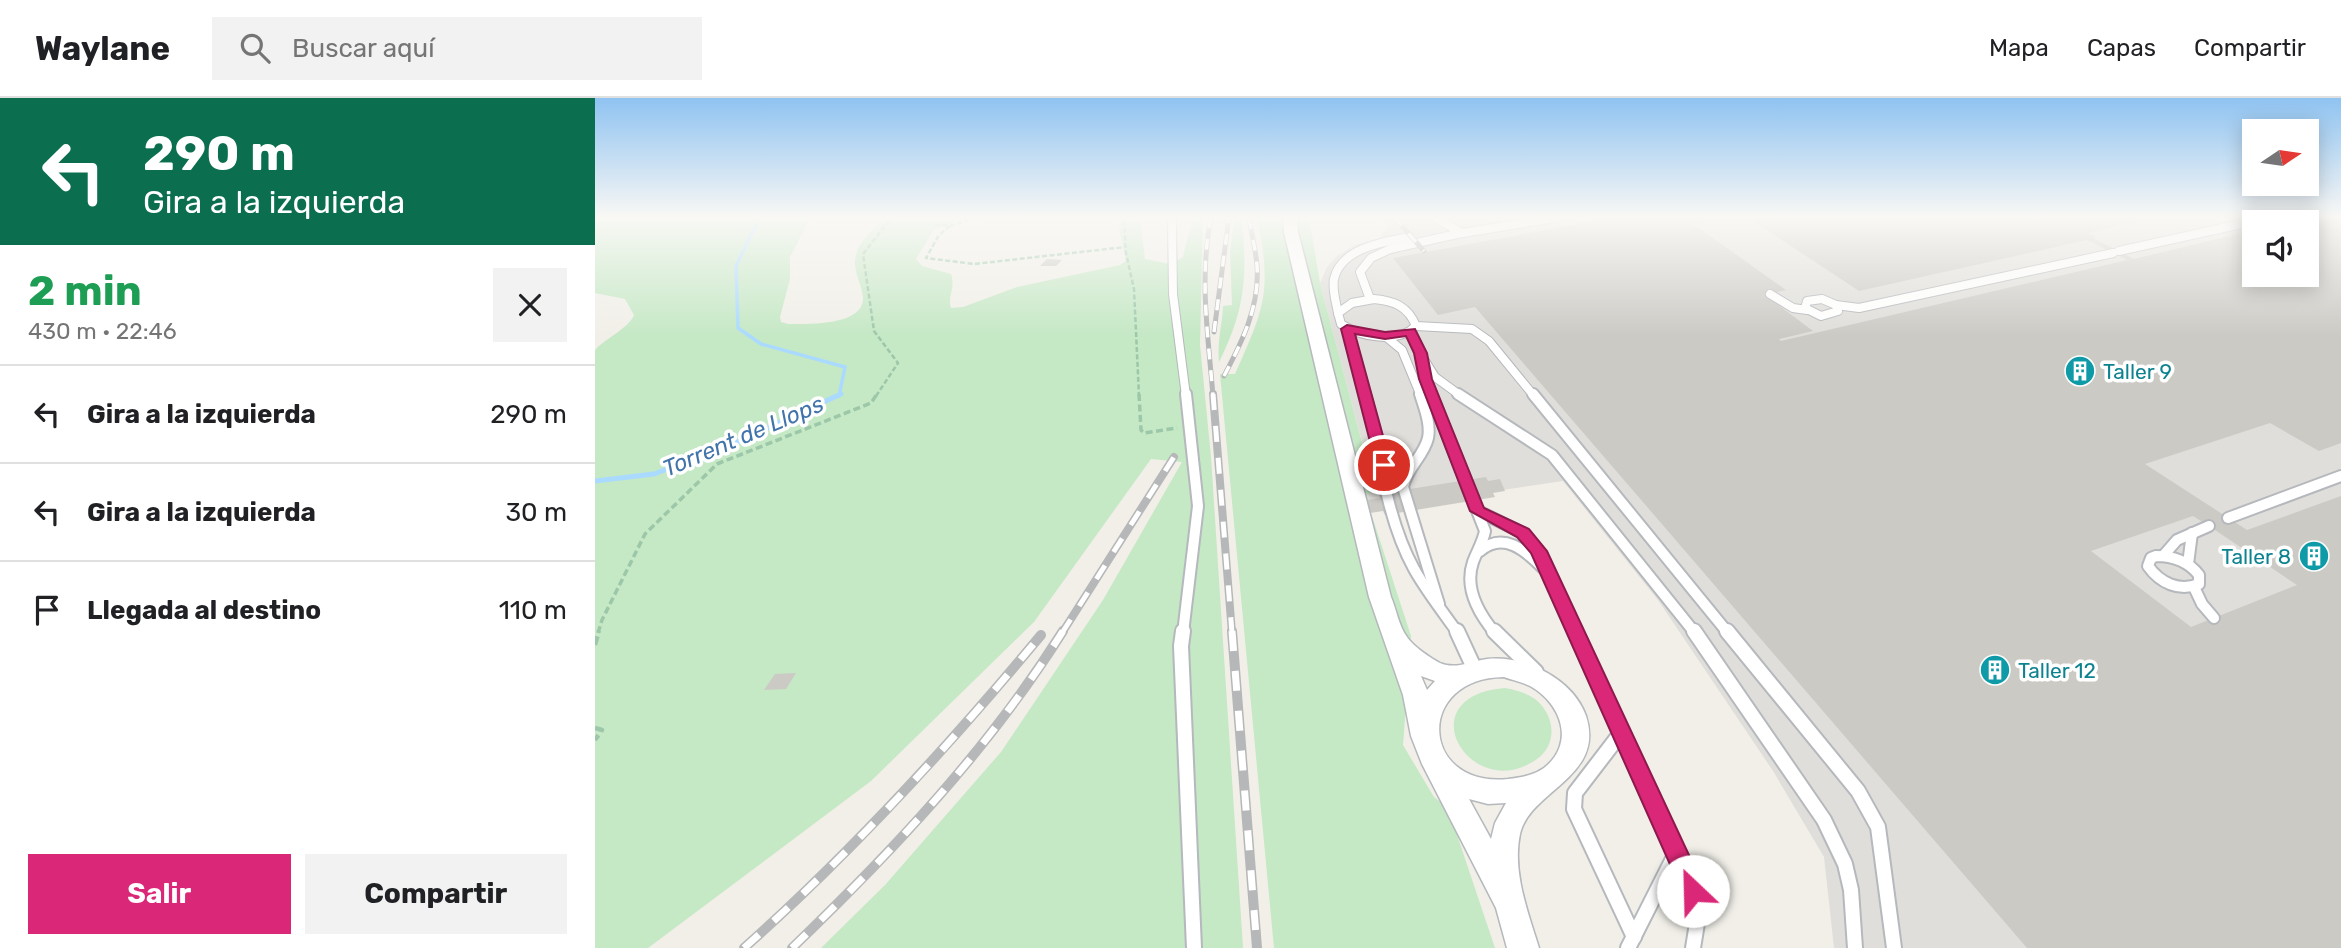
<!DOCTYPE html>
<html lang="es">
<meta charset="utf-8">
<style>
:root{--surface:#fff;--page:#f2f2f2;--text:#202124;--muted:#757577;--line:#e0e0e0;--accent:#db2777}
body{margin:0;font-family:Rubik,sans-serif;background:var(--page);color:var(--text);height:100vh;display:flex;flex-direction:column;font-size:26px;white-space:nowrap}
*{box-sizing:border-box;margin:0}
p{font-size:23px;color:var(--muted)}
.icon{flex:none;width:38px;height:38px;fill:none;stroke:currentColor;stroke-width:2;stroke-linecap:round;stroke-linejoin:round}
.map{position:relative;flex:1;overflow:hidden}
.side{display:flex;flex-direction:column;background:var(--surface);width:595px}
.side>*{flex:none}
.top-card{background:#0b6e4f;color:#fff;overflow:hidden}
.needle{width:46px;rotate:77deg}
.fabs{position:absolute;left:1647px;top:21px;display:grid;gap:14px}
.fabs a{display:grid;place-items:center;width:77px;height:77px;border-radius:0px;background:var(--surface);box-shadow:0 4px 18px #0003;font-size:35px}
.pin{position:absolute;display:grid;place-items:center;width:60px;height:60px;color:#fff;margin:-30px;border:4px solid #fff;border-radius:50%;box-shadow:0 2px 7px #0007}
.me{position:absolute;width:77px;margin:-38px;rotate:336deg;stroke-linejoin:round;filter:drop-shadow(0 0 5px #0008)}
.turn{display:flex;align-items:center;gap:24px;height:147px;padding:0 28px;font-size:32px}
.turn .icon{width:91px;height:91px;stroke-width:2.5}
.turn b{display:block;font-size:49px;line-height:60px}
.round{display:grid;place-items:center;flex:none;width:74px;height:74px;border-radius:0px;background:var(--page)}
.headline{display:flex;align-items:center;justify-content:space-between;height:119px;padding:0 28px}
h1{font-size:42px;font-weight:700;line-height:52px;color:#1e9e55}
.primary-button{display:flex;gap:14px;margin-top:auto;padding:14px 28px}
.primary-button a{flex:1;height:80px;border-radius:0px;background:var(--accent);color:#fff;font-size:28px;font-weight:700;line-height:80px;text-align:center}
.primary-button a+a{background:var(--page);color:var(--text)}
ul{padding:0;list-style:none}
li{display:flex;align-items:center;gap:21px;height:98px;padding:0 28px;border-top:2px solid var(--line)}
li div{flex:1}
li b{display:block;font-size:26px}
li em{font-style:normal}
header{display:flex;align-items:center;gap:42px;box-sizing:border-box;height:98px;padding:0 35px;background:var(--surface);border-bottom:2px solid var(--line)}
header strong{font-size:33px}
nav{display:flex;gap:38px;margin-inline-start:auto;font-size:24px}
.search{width:490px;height:63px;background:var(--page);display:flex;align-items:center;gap:18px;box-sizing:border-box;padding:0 24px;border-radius:0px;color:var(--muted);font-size:26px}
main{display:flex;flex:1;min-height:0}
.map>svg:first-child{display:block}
.industrial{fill:#e0deda;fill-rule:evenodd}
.green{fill:#c5e8c5}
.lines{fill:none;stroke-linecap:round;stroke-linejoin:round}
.stream-far1{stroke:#aadaff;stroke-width:3.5}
.stream{stroke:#aadaff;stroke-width:5}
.building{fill:#cccac5;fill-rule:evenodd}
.service-far2-casing{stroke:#b5b8bc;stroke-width:10}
.service-far1-casing{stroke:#b5b8bc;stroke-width:14}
.service-casing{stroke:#b5b8bc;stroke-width:18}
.minor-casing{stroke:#b5b8bc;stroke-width:3}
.path-far2{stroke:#9cc7a9;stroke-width:2.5;stroke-dasharray:5 2.5;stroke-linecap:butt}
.path-far1{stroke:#9cc7a9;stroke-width:3.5;stroke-dasharray:7 3.5;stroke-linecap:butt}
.path{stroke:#9cc7a9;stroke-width:4.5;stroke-dasharray:9 4.5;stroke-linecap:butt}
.service-far2{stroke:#fff;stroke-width:8}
.service-far1{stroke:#fff;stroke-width:10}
.service{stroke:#fff;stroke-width:14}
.minor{fill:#fff;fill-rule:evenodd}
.rail-far2-casing{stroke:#b6b7b8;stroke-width:5}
.rail-far1-casing{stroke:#b6b7b8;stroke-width:8}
.rail-casing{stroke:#b6b7b8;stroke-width:10}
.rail-far2{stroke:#fff;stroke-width:3.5;stroke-dasharray:11;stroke-linecap:butt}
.rail-far1{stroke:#fff;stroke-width:5;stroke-dasharray:16;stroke-linecap:butt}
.rail{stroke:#fff;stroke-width:7;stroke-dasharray:20;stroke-linecap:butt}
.route{fill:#db2777;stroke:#8e194d;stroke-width:2}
.labels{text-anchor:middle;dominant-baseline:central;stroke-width:7;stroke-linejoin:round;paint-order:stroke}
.culture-label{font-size:21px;fill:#0d838f;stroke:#fff;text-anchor:start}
.water-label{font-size:23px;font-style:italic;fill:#4174aa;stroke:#fff}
</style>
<header>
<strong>Waylane</strong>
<div class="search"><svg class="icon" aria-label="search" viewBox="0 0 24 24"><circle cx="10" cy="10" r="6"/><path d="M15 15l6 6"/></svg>Buscar aquí</div>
<nav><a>Mapa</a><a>Capas</a><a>Compartir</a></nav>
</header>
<main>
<section class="side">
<div class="top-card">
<div class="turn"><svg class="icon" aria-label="left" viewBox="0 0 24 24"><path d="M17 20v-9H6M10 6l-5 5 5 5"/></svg><div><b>290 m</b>Gira a la izquierda</div></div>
</div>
<div class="headline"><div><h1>2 min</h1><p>430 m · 22:46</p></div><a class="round"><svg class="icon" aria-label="close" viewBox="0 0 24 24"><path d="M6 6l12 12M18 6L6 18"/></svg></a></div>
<ul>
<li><svg class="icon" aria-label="left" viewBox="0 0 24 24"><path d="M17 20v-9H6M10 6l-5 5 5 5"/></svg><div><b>Gira a la izquierda</b></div><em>290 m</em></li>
<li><svg class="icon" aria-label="left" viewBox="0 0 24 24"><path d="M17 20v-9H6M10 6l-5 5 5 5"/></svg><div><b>Gira a la izquierda</b></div><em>30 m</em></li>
<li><svg class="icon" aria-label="arrive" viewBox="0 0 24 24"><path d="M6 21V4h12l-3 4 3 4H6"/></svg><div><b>Llegada al destino</b></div><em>110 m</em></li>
</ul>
<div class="primary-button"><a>Salir</a><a>Compartir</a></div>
</section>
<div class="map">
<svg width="1746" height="850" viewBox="0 0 1746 850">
<rect width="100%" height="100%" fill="#f1efe8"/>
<path class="industrial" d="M783 119H1746V850H1239L1229 759 1178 673 1063 502 968 383 775 412 772 395 780 393 725 185 732 169 742 158 758 148 784 140 793 128ZM1659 124H1712V177H1659Z"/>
<g class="green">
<path d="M0 119H216L195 159V181L185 219 186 224 193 226C212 226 270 228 268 199 267 188 259 174 260 163 261 145 279 130 291 119H371L338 133 321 161 327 168 356 176C361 191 352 198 356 210L368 209 422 189 525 167 531 163 524 131 525 119H545L550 161 575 166 588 159 598 119H608L605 247 616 359 648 850H226L290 787 406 654 508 502 587 364 556 361 439 524 276 683 53 850H0V252C11 240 34 230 39 217L30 201 0 195Z"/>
<path d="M639 119H647C652 178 651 210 624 264 622 245 627 228 628 208L637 207 635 154Z"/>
<path d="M662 119H714L725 185 780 394 772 396 775 412 816 538 808 647 839 699 853 710 900 850H679L625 276H640C670 209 677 193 662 119Z"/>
<path d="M910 590C921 592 931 595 940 601 959 616 964 645 942 661 876 708 810 598 910 590Z"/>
</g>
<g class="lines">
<polyline class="stream-far1" points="165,119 141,168 143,230 166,246 250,269 244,298"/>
<polyline class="stream" points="0,383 59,376 133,348 246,296"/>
</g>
<g class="building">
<path d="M996 119H1125L1098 126 1191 192 1170 197 1218 233 1184 241 1186 243 1532 162 1492 142 1264 193 1152 119H1558L1493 135 1501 139 1498 140 1539 161 1659 132V177H1712V124L1682 123 1700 119H1746V345L1724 353 1675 325 1550 366 1652 432 1746 398V850H1432L880 209 843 217 798 160 1000 123ZM1598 418 1614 428 1702 487 1596 529 1496 453Z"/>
<polygon points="452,161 467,162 461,168 445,168"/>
<polygon points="891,379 893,383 905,381 910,393 898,395 900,399 790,417 788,413 775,415 772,402 785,400 783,396"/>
<polygon points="201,575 191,591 169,592 180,576"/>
</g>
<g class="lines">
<g class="service-far2-casing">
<g id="service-far2">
<polyline points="839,119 867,135"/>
<polyline points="577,123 578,196 591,298"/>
<polyline points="1524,153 1660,123"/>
<polyline points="1175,196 1198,210 1212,212"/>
<polyline points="775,201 765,174 776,160 795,151 862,136 965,119"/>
<path d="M779 201C799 203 813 208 821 228 803 246 765 239 746 226L743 215 757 205Z"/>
<polygon points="1227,201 1241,207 1243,213 1226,218 1210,210 1212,203"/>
<polyline points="1241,207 1264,210 1518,155"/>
<path d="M743 215C741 204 737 192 739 181 746 150 788 144 814 139"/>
<polyline points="821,228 877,231 894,243 939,298"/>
<polyline points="752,231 770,298"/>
<polyline points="815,234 825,255 837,298"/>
<polyline points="790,238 807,252 826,298"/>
<polyline points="825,255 840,279 866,298"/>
</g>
</g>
<g class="service-far1-casing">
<g id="service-far1">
<path d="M770 296 789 367C786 380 791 392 794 405 810 466 827 486 863 535"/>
<path d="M825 296C829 309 836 326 833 340 829 358 812 369 808 389L844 506"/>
<path d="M836 296 890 433C888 444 882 453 878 464 869 490 884 516 900 535"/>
<polyline points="863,296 957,357 1100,535"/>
<polyline points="938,296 1133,535"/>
<polyline points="883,413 928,435 943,453 981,535"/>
<polyline points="1633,420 1746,378"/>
<path d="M885 453C908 433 930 452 948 470"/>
<path d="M1561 458C1579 458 1593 463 1604 477V486C1584 494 1565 485 1553 468L1556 460Z"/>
<polyline points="1568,458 1582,442 1614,428"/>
<polyline points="1593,466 1597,435"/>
<polyline points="1599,489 1607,506 1619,520"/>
<polyline points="588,535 603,408 591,296"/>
</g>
</g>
<g class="service-casing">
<g id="service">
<polyline points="588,533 586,548 599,850"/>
<polyline points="862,533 880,572"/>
<polyline points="899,533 941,574"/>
<polyline points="980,533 1099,793 1103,819 1098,850"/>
<polyline points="1099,533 1229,722 1250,766 1256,792 1260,850"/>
<polyline points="1132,533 1263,693 1283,729 1299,850"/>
<polyline points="1026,635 980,695 979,711 1039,839"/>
<polyline points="1033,850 1081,755"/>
</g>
</g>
<g class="minor-casing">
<path id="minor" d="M688 119H702L703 134 796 499C801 510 804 529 812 539 818 548 835 560 845 565 861 572 876 563 892 561 930 557 978 581 991 618 1011 679 934 693 925 736 917 774 933 814 944 850H912L901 810 827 666 816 638 808 597 774 499 689 134ZM826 578 840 583 832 592ZM909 579C917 582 927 584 935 588 966 605 981 645 949 670 938 678 926 679 913 681 825 690 819 580 909 579ZM874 701 893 706 911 705 900 725 896 741Z"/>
</g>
<g class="path-far2">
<polyline points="522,119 529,123 531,155 539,191 544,298"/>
<polyline points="340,127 355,128 383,119"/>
<polyline points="355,128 344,137 331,160 379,166 530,149"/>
<polyline points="281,298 303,265 279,233 268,156 297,119"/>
</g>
<g class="path-far1">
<polyline points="544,296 546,332 549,335 582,330"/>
<polyline points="3,535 7,522 50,436 122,366 276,305 282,296"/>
</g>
<g class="path">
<polyline points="0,547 4,533"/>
<polyline points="0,630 7,632 0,642"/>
</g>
<use href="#service-far2" class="service-far2"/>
<use href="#service-far1" class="service-far1"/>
<use href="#service" class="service"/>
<use href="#minor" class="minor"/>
<g class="rail-far2-casing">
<g id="rail-far2">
<path d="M616 119C604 180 613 236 618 298"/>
<polyline points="799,119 829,153"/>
<polyline points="619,234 634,119"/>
<path d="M629 278C647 244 665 208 662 168 661 152 656 135 654 119"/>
</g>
</g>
<g class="rail-far1-casing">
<g id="rail-far1">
<polyline points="618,296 637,535"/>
<polyline points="467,535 579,359"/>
</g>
</g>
<g class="rail-casing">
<g id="rail">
<polyline points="637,533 662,850"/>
<path d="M149 850C257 754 354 648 446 537"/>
<path d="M197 850C298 753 393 652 468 533"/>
</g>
</g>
<use href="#rail-far2" class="rail-far2"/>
<use href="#rail-far1" class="rail-far1"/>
<use href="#rail" class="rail"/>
</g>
<linearGradient id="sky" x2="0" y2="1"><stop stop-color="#8fc3f1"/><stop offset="0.5" stop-color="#f9f8f5"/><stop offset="1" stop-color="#f9f8f5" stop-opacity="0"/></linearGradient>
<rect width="1746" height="238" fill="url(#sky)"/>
<polygon class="route" points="752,227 790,234 820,231 832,255 837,281 889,410 934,431 952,453 1107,785 1110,793 1107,800 1098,804 1090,800 936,455 922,439 875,413 824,281 819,255 811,238 790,241 760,236 796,367 789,371 781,367 746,231"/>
<defs>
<g id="building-disc" transform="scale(1.575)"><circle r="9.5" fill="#0f9aa8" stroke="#fff"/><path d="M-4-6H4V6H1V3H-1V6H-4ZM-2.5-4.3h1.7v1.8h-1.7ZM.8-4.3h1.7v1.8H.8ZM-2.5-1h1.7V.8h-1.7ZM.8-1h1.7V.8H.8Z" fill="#fff"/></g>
</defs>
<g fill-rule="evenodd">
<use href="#building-disc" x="1485" y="273"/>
<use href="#building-disc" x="1719" y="458"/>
<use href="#building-disc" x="1400" y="572"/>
</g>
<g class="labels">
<g class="culture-label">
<text x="1508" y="273">Taller 9</text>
<text x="1696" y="458" text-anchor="end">Taller 8</text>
<text x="1423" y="572">Taller 12</text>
</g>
<g class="water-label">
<text transform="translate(148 338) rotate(-23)">Torrent de Llops</text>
</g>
</g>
</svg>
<div class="fabs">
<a><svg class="needle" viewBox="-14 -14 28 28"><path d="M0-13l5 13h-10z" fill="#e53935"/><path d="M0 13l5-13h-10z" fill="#757577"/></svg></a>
<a><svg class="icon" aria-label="sound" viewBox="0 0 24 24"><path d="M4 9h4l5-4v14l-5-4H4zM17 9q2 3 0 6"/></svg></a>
</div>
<div class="pin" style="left:789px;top:367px;background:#d93025"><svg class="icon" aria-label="arrive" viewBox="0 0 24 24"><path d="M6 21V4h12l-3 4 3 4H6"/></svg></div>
<svg class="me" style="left:1098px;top:793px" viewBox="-20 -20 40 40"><circle r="19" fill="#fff"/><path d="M0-13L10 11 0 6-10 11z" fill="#db2777"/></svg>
</div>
</main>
